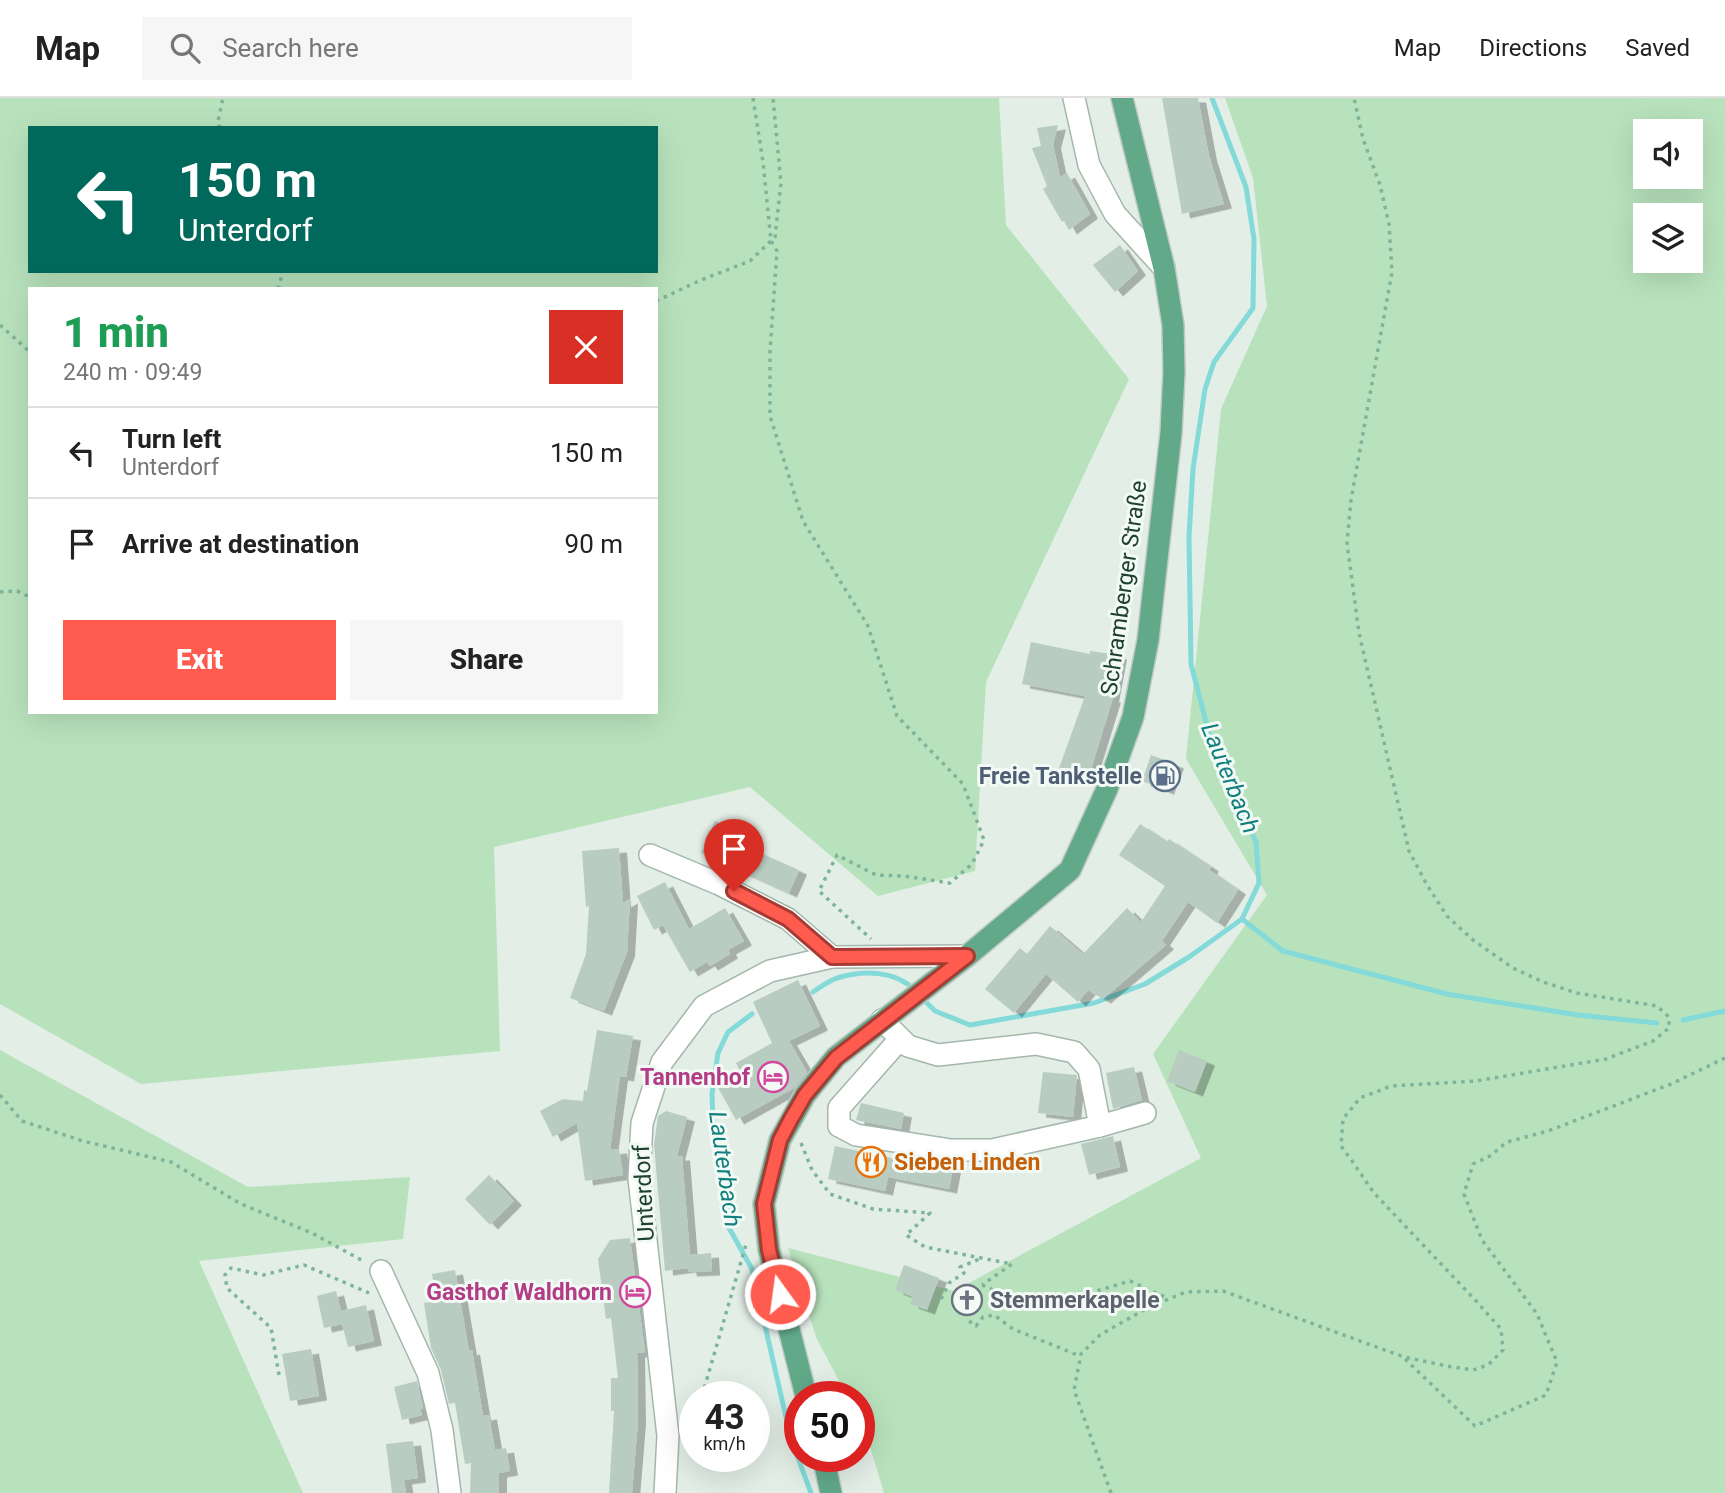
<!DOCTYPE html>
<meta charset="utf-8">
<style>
:root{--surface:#fff;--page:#f6f6f6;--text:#222;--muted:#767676;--line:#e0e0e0;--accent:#ff5b4f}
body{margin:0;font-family:Roboto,sans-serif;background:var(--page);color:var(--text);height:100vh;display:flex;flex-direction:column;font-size:26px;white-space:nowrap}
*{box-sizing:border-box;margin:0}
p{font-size:23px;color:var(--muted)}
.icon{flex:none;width:38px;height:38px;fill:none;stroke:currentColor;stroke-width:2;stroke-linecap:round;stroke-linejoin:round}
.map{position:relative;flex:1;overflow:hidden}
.drawer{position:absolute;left:28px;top:189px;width:630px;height:427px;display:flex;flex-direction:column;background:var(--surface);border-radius:0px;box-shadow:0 7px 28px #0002}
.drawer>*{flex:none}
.hud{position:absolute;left:28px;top:28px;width:630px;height:147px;border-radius:0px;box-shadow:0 7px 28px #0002;background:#00695c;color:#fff;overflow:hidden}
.tools{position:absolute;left:1633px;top:21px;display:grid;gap:14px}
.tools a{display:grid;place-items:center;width:70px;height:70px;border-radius:0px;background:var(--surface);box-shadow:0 7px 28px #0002;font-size:35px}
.speed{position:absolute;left:679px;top:1283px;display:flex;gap:14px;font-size:35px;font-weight:700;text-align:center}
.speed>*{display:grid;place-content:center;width:91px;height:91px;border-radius:50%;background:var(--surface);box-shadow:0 7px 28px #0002;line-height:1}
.speed small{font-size:18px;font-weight:400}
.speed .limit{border:10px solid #d22;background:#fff;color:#111}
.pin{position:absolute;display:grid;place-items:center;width:60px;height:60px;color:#fff;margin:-72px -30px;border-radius:50% 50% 50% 0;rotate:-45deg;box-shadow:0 0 7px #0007}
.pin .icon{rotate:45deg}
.me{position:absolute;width:77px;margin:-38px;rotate:346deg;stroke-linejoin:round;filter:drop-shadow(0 0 5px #0008)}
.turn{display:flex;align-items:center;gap:24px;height:147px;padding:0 35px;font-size:32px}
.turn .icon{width:91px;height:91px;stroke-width:2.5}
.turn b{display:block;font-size:49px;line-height:60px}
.round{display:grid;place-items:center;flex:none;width:74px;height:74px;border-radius:0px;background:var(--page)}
.summary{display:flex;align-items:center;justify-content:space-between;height:119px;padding:0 35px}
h1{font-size:42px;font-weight:800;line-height:52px;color:#1e9e55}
.button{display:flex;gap:14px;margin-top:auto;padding:14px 35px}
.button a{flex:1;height:80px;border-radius:0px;background:var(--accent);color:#fff;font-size:28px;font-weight:800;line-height:80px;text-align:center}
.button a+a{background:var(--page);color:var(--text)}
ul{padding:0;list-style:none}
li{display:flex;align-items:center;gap:21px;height:91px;padding:0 35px;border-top:2px solid var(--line)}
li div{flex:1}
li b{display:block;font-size:26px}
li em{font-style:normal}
header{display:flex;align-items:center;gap:42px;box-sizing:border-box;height:98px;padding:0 35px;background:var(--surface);border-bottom:2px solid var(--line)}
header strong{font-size:33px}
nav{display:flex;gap:38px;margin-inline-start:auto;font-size:24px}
.search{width:490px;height:63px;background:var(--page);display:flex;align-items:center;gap:18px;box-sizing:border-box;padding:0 24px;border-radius:0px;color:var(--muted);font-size:26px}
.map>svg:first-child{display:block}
.green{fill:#b8e2bc;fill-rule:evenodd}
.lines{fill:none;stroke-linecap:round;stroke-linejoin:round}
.stream{stroke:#83dad8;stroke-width:5}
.building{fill:#b9ccc1;filter:url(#shadow)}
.minor-casing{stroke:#a4b7ac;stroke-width:24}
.major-casing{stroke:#c0cac6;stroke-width:24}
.path{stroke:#7eb59a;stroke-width:3.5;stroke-dasharray:3.5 5;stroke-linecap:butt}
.minor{stroke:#fff;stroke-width:21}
.major{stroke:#61a989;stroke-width:21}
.route-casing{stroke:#a63b33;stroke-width:18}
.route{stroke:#ff5b4f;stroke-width:12}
.labels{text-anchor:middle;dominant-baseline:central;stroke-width:6;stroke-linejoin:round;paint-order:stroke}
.street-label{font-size:23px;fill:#1f4132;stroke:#f3faf5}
.service-label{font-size:23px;font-weight:bold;fill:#4e5e75;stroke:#f3faf5;text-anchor:end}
.hotel-label{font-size:23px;font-weight:bold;fill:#b23c85;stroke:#f3faf5;text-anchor:end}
.food-label{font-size:23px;font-weight:bold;fill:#c56008;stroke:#f3faf5;text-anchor:start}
.worship-label{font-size:23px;font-weight:bold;fill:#5b616d;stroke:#f3faf5;text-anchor:start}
.water-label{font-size:24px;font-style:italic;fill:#117f7e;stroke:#f3faf5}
</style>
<header>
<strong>Map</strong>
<div class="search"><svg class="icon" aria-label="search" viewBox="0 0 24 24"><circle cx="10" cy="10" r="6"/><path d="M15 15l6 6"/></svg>Search here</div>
<nav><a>Map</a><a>Directions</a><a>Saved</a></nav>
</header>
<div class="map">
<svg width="1725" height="1395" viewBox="0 0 1725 1395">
<defs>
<filter id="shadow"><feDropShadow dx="8" dy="4.5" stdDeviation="0" flood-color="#0004"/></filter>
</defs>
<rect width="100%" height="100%" fill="#e2eee6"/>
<g class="green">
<path d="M0 0H999L1006 127 1129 281 986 584 975 773 878 798 750 689 494 749 500 953 141 986 0 906ZM30 30H656V173H30ZM30 191H656V614H30Z"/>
<path d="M1225 0H1725V1395H884L865 1332 859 1321V1298H847L816 1239 788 1150 954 1193 1201 1060 1153 956 1267 797 1186 661 1221 311 1267 208 1253 80ZM1645 33H1690V79H1645ZM1645 117H1690V163H1645Z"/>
<polygon points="0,952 248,1089 410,1079 403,1141 199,1163 303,1395 0,1395"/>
</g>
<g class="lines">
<g class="stream">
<polyline points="1242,821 1283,853 1447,896 1578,917 1657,925"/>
<path d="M813 894C820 889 829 883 837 880 864 872 895 872 916 893"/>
<polyline points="922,900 935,913 970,927 1094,905 1145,886 1189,859 1242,821 1259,785 1256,744 1213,651 1191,566 1189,438 1193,371 1205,291 1214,264 1253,210 1254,141 1246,89 1212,0"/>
<polyline points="752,916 728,934 718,955 712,996 713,1023 727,1081 728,1128 752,1171 791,1341 811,1395"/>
<polyline points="1683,922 1725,913"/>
</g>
</g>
<g class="building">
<polygon points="1162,0 1198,0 1209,58 1224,106 1182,116"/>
<polygon points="1058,27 1053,46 1060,79 1067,75 1090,116 1069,132 1064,123 1062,124 1043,91 1047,88 1032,50 1041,48 1037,30"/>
<polygon points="1120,147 1138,173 1115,194 1093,167"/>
<polygon points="1031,544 1090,556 1090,553 1119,557 1111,600 1113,600 1087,684 1057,676 1085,598 1022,586"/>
<polygon points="1151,657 1176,666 1166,692 1142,683"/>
<polygon points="715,723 753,740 749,750 799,772 789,795 701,755"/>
<polygon points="1140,726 1167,744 1169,741 1211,769 1209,772 1238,792 1217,825 1188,804 1162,843 1166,847 1103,901 1088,892 1078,904 1046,876 1014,915 985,891 1020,850 1027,856 1050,828 1083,856 1127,810 1141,824 1165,788 1119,757"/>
<polygon points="619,750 623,805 630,801 627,854 604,913 570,900 586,856 589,808 586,809 582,753"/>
<polygon points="665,784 689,831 725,810 744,843 728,852 730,856 710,868 707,864 690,874 663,827 654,832 637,798"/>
<polygon points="798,882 820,928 789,943 807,974 794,990 736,1022 716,986 740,973 736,965 772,945 753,904"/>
<polygon points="597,932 633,938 626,979 620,978 610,1052 619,1051 623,1077 585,1083 577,1025 553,1039 540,1013 563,1001 583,1003 584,992 587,993"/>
<polygon points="1179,952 1207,963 1195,994 1167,983"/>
<polygon points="1134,969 1142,1002 1113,1011 1106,975"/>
<polygon points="1043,974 1077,977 1073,1019 1038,1015"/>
<polygon points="861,1005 904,1015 901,1031 856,1022"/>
<polygon points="666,1013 687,1019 677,1058 682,1058 690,1157 711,1155 712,1173 689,1174 688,1170 665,1173 654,1047 658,1018"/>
<polygon points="1113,1038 1120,1069 1089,1077 1081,1046"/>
<polygon points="835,1048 916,1065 917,1060 954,1065 949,1091 888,1079 885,1093 828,1081"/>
<polygon points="489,1077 514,1103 490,1127 465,1101"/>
<polygon points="630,1140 645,1254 637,1255 638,1322 632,1395 609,1395 614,1313 611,1313 611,1280 618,1280 611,1220 606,1221 598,1161 610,1142"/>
<polygon points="904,1167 939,1180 927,1212 910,1206 913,1199 895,1192"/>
<polygon points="455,1172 469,1253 472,1252 483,1318 489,1317 495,1352 506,1350 510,1373 499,1375 499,1395 470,1395 471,1365 465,1366 455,1305 449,1306 441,1272 431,1250 424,1205 437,1203 432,1176"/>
<polygon points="336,1193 341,1213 366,1207 374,1243 348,1249 342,1226 324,1230 317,1198"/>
<polygon points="311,1251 319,1298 290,1303 282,1256"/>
<polygon points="417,1283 423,1310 420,1311 422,1317 402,1322 394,1289"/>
<polygon points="413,1343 418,1380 404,1382 406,1395 392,1395 386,1346"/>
</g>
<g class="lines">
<g class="minor-casing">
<g id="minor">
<polyline points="1074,0 1089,67 1115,116 1164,170"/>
<polyline points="650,757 719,786 788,821 832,859"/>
<polyline points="882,922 908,948 938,957 1036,946 1074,954 1089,971 1100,1028 992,1052 951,1052 856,1037 839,1028 839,1010 900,941"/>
<polyline points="1100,1028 1145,1015"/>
<polyline points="381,1173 428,1275 442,1332 450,1395"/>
<polyline points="665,1395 668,1338 639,1080 642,1025 662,964 704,908 770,873 832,859 967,858"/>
</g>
</g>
<g class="major-casing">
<g id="major">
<polyline points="806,1298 769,1152 764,1106 780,1042 805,997 836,959 967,858 1070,772 1107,691 1133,619 1148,542 1171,335 1174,274 1173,227 1164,170 1122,0"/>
<polyline points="823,1358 831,1395"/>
</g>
</g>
<g class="path">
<polyline points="753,0 763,64 771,143 777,153 770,253 770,318 803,423 868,528 897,618 963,686 984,742 972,766 950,785 904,778 876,777 837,757 819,793 871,841"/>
<polyline points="220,30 218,23 223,0"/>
<polyline points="278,191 283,173"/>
<polyline points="656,203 701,182 750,163 775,139 781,85 773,0"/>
<polyline points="0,227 30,254"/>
<polyline points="0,494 17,493 30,499"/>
<polyline points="0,997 22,1023 83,1043 171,1064 241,1106 312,1135 365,1164"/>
<polyline points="801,1045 812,1072 830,1096 873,1111 930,1115 906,1137 925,1149 1012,1166 982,1187"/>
<polyline points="982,1187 1012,1200 1076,1199 1130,1183 1167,1200"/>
<polyline points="941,1201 949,1185 964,1175 960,1169 982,1160"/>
<polyline points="969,1223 976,1228 983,1219 994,1217 1013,1231 1080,1258"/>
<polyline points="1405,1261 1475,1328 1546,1297 1557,1264 1537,1216 1482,1142 1464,1096 1473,1066 1490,1058 1507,1044 1548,1033 1671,986 1725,960"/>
<polyline points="279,1277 271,1230 227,1190 225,1177 231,1170 263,1177 304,1167 369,1195"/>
<polyline points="702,1298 747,1143"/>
<polyline points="688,1343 695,1325"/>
<polyline points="1111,1395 1074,1292 1081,1256 1100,1237 1149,1209 1186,1194 1223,1193 1404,1259 1447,1268 1473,1272 1488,1267 1503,1252 1501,1231 1477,1204 1374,1095 1352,1063 1341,1048 1343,1021 1360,1000 1391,988 1476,983 1606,961 1653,943 1669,930 1669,919 1657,908 1577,895 1543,884 1513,870 1473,842 1447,818 1427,787 1409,753 1359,535 1347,445 1351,402 1392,174 1389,126 1380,87 1363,41 1354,0"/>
</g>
<use href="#minor" class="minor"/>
<use href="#major" class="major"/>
</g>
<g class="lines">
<g class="route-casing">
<polyline id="route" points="734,793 788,821 832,859 967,858 836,960 805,997 791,1021 780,1042 764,1106 769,1152 780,1196"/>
</g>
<use href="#route" class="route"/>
</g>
<defs>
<g id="fuel-ring" transform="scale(1.575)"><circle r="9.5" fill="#f3faf5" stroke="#5c6f8a" stroke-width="1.5"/><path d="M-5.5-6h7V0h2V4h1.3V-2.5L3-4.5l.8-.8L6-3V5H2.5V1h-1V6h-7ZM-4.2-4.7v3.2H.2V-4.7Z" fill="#5c6f8a"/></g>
<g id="hotel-ring" transform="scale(1.575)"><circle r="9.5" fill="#f3faf5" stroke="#d1479c" stroke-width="1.5"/><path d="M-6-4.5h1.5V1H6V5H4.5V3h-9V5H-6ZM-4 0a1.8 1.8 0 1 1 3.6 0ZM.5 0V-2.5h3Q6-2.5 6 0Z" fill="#d1479c"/></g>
<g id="restaurant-ring" transform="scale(1.575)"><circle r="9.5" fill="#f3faf5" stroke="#e8710a" stroke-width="1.5"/><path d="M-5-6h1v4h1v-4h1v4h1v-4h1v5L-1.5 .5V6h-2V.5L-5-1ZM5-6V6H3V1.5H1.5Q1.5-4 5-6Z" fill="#e8710a"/></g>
<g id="church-ring" transform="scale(1.575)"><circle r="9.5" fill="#f3faf5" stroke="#6b7280" stroke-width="1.5"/><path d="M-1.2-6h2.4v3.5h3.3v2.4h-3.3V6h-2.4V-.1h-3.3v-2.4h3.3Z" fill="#6b7280"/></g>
</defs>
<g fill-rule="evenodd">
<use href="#fuel-ring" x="1165" y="678"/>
<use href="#hotel-ring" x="773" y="979"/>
<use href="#restaurant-ring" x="871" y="1064"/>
<use href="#hotel-ring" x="635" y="1194"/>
<use href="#church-ring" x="967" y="1202"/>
</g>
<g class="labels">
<g class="street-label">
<text transform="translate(1124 490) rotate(-82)">Schramberger Straße</text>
<text transform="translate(644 1095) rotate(-93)">Unterdorf</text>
</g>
<g class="service-label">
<text x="1142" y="678">Freie Tankstelle</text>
</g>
<g class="hotel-label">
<text x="750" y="979">Tannenhof</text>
<text x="612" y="1194">Gasthof Waldhorn</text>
</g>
<g class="food-label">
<text x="894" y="1064">Sieben Linden</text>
</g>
<g class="worship-label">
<text x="990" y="1202">Stemmerkapelle</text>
</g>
<g class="water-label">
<text transform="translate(1230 680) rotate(68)">Lauterbach</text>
<text transform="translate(725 1071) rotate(82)">Lauterbach</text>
</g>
</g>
</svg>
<div class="tools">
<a><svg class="icon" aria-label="sound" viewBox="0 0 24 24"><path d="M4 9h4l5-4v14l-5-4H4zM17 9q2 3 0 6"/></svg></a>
<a><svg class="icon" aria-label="layers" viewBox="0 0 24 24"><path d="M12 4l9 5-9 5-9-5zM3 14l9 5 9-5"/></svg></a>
</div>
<div class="speed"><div>43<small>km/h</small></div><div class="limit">50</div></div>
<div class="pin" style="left:734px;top:793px;background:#d93025"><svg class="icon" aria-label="arrive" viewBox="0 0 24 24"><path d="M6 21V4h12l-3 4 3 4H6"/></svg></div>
<svg class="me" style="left:780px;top:1196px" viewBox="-20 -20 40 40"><circle r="17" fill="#ff5b4f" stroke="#fff" stroke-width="3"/><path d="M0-11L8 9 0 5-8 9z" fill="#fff"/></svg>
<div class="hud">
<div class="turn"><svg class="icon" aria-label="left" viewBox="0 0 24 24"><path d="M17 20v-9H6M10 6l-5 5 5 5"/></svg><div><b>150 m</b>Unterdorf</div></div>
</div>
<section class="drawer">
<div class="summary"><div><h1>1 min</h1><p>240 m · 09:49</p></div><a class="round" style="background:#d93025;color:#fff"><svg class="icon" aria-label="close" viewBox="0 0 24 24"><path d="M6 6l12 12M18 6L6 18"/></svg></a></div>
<ul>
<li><svg class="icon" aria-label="left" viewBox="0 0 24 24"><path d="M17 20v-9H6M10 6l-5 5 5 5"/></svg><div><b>Turn left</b><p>Unterdorf</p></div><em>150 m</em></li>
<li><svg class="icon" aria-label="arrive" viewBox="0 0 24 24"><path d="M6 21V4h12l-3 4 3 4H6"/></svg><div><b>Arrive at destination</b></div><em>90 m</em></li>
</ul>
<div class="button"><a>Exit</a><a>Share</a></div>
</section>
</div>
